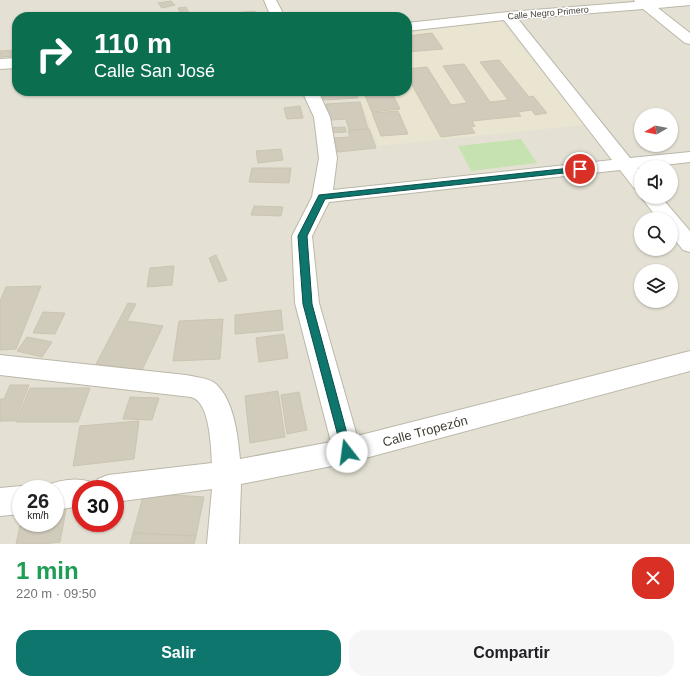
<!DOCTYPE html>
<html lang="es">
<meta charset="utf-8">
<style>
:root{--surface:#fff;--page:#f6f6f6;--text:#202124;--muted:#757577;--accent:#0f766e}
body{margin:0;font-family:Helvetica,sans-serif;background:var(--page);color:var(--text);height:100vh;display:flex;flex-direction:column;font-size:15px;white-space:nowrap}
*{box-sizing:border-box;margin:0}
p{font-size:13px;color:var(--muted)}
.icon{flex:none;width:22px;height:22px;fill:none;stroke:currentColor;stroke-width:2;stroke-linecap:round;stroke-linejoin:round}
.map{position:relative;height:544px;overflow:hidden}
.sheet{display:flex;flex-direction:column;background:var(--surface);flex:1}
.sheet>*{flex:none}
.hud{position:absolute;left:12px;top:12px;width:400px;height:84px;border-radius:16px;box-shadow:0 1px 3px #0004;background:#0b6e4f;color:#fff;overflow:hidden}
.needle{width:26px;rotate:261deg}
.controls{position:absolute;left:634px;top:108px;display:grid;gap:8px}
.controls a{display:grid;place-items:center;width:44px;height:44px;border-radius:50%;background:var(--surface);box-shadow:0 1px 3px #0004;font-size:20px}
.speed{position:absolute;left:12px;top:480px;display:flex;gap:8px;font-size:20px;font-weight:700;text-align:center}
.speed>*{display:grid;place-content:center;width:52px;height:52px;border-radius:50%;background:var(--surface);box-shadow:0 1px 3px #0004;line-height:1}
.speed small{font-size:10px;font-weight:400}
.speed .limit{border:6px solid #d22;background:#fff;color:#111}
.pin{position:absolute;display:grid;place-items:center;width:34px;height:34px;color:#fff;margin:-17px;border:2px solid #fff;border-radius:50%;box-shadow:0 1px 4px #0007}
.me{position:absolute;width:44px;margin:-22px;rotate:345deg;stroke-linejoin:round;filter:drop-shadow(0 0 3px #0008)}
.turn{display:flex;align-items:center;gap:14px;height:84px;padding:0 16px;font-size:18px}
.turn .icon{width:52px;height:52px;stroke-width:2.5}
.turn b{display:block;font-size:28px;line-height:34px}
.round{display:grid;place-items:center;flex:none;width:42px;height:42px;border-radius:16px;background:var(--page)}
.headline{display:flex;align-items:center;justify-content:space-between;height:68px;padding:0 16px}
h1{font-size:24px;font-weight:700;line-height:30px;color:#1e9e55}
.action{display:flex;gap:8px;margin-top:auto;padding:8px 16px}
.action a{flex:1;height:46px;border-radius:16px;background:var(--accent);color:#fff;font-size:16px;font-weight:700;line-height:46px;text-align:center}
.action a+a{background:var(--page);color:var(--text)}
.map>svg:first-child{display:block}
.residential{fill:#e4e1d4;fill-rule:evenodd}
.education{fill:#e9e5d0}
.green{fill:#c6e2b1}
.building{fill:#d1cbbc;stroke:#cbc4b0}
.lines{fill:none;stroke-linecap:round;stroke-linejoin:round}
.minor-casing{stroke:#bbb7a9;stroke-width:2}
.minor{fill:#fff;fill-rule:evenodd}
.route{fill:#0f766e;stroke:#0a4d48}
.labels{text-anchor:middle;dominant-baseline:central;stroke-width:3;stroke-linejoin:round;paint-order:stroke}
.far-street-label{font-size:9px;fill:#433f35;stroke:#fff}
.near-street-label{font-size:13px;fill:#433f35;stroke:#fff}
</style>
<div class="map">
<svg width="690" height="544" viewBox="0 0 690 544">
<rect width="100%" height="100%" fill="#f1efe5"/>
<path class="residential" d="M0 0H690V544H0ZM17 17H407V91H17ZM641 115H671V145H641ZM641 167H671V197H641ZM641 219H671V249H641ZM641 271H671V301H641ZM21 489H55V523H21ZM81 489H115V523H81Z"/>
<polygon class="education" points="501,21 584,125 378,146 357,91 407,91 407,32"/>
<polygon class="green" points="521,139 537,163 471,171 458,146"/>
<g class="building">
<polygon points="171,1 175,5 162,8 158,3"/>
<polygon points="186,7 189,13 181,14 178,8"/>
<polygon points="255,11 256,17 233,17 232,13"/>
<polygon points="432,33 443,49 407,52 407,36"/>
<polygon points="17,50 17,56 0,57 0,51"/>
<polygon points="499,60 529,97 533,96 547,113 535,115 532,110 518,112 521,116 472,121 475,126 471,127 475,133 441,137 407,76 407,69 427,67 451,105 467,103 443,66 464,64 490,102 508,100 480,62"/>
<polygon points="321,91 356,91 358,98 324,100"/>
<polygon points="363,91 391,91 400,109 372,112"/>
<polygon points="360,102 368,129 349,130 346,119 330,120 326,104"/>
<polygon points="300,106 303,118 287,119 284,108"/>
<polygon points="398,111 408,134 381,136 372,113"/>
<polygon points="345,127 346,132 326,133 326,128"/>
<polygon points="369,129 376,148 338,152 334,138 350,137 348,131"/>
<polygon points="281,149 283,160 258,163 256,151"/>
<polygon points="252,168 291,168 289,183 249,182"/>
<polygon points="254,206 283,207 281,216 251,215"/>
<polygon points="216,255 227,280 219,282 209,258"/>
<polygon points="174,266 172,285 147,287 150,268"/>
<polygon points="41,286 16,349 0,350 0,301 6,287"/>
<polygon points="128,303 136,304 127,321 163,326 142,370 96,364"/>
<polygon points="281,310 283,330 235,334 235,315"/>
<polygon points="43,312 65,313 55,334 33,333"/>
<polygon points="223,319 220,359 173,361 179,321"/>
<polygon points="284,334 288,358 259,362 256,338"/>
<polygon points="27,337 52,342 42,357 17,351"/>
<polygon points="10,385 29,385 15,421 0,421 0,399 4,399"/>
<polygon points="30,388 90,388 78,422 16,422"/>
<polygon points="278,391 285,437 250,443 245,396"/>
<polygon points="299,392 307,430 287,434 281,395"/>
<polygon points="130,397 159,398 152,420 123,419"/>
<polygon points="139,421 134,459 73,466 80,426"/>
<polygon points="144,493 204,497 196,536 133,533"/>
<polygon points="67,505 60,542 43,544 16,544 21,521 21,523 55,523 55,506"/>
<polygon points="133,533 196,536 194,544 130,544"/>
</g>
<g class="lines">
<g class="minor-casing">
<g id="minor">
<polygon points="264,0 276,0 285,17 271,17"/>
<path d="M634 0H690V5L658 8 690 33V44L685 43 643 9 518 19 630 158 690 152V162L638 168 641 172V190L634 188 620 170 329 202 312 236 319 303 357 436 690 351V371L347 463 241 484 239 544H207L212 489 115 502V489H81V506L55 510V489H43L45 486C60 480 76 477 91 482L94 488 98 479 108 475 212 463C211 447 210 401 191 397L0 375V355L186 375C195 377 209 378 216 384 234 401 238 436 240 459L331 442 295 303 292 236 312 197 319 158 314 117 302 91H318L330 117 337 158 333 190 612 160 504 20 407 31V23L508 12 635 2Z"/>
<polygon points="17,58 17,68 0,69 0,59"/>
<polygon points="641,197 661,197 690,231 690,252 683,250 671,235 671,219 658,219"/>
<polygon points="21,486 28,489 21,489 21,514 0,516 0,488"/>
</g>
</g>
<use href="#minor" class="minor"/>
</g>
<polygon class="route" points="580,167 584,169 582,171 325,199 307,236 312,304 352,452 351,455 347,457 343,455 303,304 298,236 319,195"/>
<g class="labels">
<g class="far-street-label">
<text transform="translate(548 13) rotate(-5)">Calle Negro Primero</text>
</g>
<g class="near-street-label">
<text transform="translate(425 431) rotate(-15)">Calle Tropezón</text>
</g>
</g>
</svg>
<div class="controls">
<a><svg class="needle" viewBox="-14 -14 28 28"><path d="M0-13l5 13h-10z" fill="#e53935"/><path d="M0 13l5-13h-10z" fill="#757577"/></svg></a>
<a><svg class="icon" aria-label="sound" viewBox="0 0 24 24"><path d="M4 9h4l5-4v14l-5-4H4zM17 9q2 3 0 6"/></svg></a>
<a><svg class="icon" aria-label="search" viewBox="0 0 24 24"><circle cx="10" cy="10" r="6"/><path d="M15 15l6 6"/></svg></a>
<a><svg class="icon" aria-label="layers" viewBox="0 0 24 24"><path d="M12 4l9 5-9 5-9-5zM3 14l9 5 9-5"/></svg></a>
</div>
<div class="speed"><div>26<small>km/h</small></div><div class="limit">30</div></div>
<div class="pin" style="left:580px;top:169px;background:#d93025"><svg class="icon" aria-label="arrive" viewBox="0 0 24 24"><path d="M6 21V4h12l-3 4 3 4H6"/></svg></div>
<svg class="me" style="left:347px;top:452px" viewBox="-20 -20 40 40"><circle r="19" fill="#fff"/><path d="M0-13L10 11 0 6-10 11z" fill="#0f766e"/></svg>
<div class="hud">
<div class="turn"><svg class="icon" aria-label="right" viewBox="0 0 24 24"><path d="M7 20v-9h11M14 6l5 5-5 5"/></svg><div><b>110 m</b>Calle San José</div></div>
</div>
</div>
<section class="sheet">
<div class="headline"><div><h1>1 min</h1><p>220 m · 09:50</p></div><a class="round" style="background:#d93025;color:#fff"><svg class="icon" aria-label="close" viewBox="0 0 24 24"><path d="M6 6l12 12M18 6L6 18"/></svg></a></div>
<div class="action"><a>Salir</a><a>Compartir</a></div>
</section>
